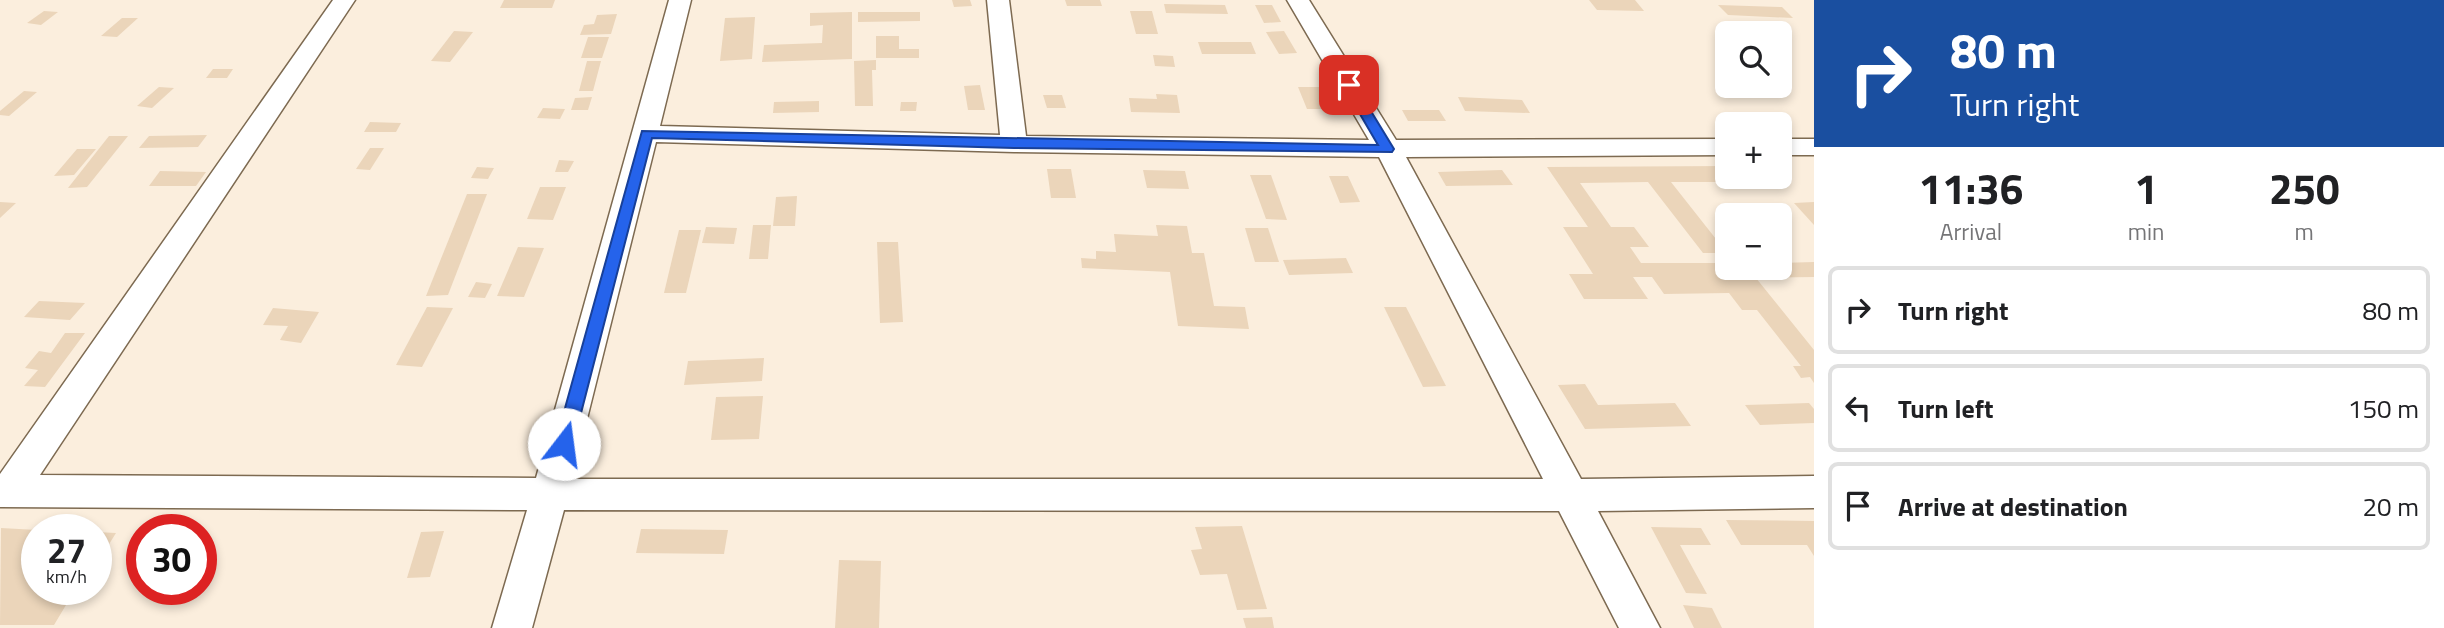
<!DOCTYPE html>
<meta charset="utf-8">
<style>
:root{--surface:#fff;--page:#f2f2f2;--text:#202124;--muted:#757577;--line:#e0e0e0}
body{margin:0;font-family:"Titillium Web",sans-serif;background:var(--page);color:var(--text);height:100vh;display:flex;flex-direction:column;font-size:26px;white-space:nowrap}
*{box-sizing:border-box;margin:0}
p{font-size:23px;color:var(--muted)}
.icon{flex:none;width:38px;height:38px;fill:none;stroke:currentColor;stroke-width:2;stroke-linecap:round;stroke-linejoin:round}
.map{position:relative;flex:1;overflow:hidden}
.drawer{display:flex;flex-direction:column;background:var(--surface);width:630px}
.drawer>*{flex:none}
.hud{background:#1a4fa0;color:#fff;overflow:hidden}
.controls{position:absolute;left:1715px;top:21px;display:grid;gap:14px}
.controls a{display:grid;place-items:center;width:77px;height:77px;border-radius:10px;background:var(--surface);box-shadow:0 4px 10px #0003;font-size:35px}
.speed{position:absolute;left:21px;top:514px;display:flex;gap:14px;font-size:35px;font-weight:700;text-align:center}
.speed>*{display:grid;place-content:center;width:91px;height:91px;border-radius:50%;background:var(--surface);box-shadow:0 4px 10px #0003;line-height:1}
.speed small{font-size:18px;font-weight:400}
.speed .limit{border:10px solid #d22;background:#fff;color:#111}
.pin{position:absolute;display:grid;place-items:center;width:60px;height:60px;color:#fff;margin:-30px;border-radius:14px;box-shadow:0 4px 10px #0006}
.me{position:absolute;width:77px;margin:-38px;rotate:15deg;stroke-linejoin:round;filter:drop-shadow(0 0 5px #0008)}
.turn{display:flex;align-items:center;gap:24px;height:147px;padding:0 21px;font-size:32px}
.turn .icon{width:91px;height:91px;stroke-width:2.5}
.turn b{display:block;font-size:49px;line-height:60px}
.eta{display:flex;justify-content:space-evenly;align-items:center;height:119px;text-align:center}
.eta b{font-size:42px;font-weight:700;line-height:49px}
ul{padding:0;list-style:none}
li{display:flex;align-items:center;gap:21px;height:88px;margin:0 14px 10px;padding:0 7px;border:4px solid var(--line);border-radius:10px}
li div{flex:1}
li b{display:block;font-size:26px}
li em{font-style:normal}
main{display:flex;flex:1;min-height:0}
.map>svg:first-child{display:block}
.building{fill:#ebd5ba}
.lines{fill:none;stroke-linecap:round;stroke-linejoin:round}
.minor-casing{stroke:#7d6a51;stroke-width:3}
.minor{fill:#fff;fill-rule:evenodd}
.route{fill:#2563eb;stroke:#184099;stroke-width:2}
</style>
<main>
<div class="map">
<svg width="1814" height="628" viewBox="0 0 1814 628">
<rect width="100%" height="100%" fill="#fbeedd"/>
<g class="building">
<polygon points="504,0 555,0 552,8 500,8"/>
<polygon points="952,0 970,0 972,6 954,7"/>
<polygon points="1065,0 1100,0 1102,6 1067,6"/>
<polygon points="1589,0 1635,0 1644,11 1597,10"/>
<polygon points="1164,4 1225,5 1228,14 1166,13"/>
<polygon points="1255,5 1272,5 1281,22 1264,23"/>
<polygon points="1718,5 1782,7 1793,18 1728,15"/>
<polygon points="44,11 58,12 41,25 27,23"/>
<polygon points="1130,11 1152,11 1158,34 1136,34"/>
<polygon points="852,12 852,59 762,62 764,45 822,43 823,25 810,26 810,13"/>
<polygon points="858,12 920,12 920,21 858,22"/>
<polygon points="617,14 611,34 580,35 584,25 594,24 597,15"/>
<polygon points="755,17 752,59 720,61 725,18"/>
<polygon points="122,18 138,18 117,37 101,36"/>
<polygon points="454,31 473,32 450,62 431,61"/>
<polygon points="1284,31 1297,53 1279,54 1266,32"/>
<polygon points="876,36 899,36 899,49 919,49 919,58 876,58"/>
<polygon points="588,37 609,37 602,58 581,58"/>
<polygon points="1198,42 1251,42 1256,54 1202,54"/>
<polygon points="1153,55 1173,56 1175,67 1155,66"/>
<polygon points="876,60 876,70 872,70 873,106 855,106 854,61"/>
<polygon points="587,61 601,61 593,91 579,91"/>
<polygon points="213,69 233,69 227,78 206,78"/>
<polygon points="980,85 985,110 968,110 964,86"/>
<polygon points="159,87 174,88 152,108 137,106"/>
<polygon points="1298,87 1320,87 1330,109 1307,109"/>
<polygon points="24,91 37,92 9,116 0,115 0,111"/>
<polygon points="1156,94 1177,95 1180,113 1131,112 1129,98 1157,99"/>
<polygon points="1043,95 1062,95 1066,108 1047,108"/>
<polygon points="592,97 588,110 571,110 575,98"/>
<polygon points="1458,97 1522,100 1530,113 1465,111"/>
<polygon points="819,101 819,112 773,113 774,102"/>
<polygon points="901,102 917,102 916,111 900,111"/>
<polygon points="543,108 565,109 560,119 537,118"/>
<polygon points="1402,110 1439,110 1446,121 1408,121"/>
<polygon points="370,122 401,123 396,132 364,132"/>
<polygon points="207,135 198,147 139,148 149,136"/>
<polygon points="109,136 128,136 87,187 68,188"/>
<polygon points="370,148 384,148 370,170 356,169"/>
<polygon points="77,149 96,149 74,175 54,176"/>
<polygon points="559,160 574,161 568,172 555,172"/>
<polygon points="1727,166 1727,177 1758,177 1762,182 1671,182 1727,253 1703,253 1648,182 1580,183 1611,227 1634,227 1649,247 1630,247 1641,263 1727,263 1727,268 1780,268 1780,263 1814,262 1814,277 1756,278 1814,350 1814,383 1810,377 1801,378 1793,366 1801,366 1757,310 1742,310 1729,293 1664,294 1652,277 1633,277 1648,299 1584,299 1569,274 1593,274 1563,227 1588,227 1547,167"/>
<polygon points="477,167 494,168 488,179 471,178"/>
<polygon points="1047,169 1071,169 1076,198 1051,198"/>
<polygon points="1143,170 1185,171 1189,189 1147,188"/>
<polygon points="1502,170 1513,185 1446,186 1438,172"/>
<polygon points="160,171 206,172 196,186 149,186"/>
<polygon points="1250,175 1271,175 1287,220 1266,219"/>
<polygon points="1329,176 1348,176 1360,202 1340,203"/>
<polygon points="540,187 566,187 553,220 527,219"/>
<polygon points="467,194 487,194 448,295 426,296"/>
<polygon points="797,196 795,226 773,226 776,197"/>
<polygon points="0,202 16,203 0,218"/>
<polygon points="1814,202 1814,225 1794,203"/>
<polygon points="753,225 771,225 768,259 749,259"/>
<polygon points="1156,225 1187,226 1192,253 1204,253 1214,306 1245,307 1249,329 1178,326 1170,272 1082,268 1081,258 1096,259 1096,251 1116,252 1114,234 1158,236"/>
<polygon points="706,227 737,228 734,244 702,243"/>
<polygon points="1245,228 1268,228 1279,262 1255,262"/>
<polygon points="679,230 701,230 686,293 664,293"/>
<polygon points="877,242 898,242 903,322 880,323"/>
<polygon points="518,247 544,248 524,297 497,296"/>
<polygon points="1346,258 1353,273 1289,275 1283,260"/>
<polygon points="476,282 492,284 485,298 468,297"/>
<polygon points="39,301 85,303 70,320 24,317"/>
<polygon points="427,307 453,308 422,367 396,365"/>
<polygon points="1384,307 1406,307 1446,386 1423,387"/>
<polygon points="273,308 319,312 301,343 280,340 288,326 263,325"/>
<polygon points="65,333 85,333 45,387 24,386 38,370 25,368 39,351 51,353"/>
<polygon points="764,358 762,381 684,385 688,361"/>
<polygon points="1585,384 1598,405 1675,403 1691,426 1585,429 1558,385"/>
<polygon points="763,396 759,439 711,440 716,397"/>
<polygon points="1809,403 1814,409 1814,423 1760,425 1745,405"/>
<polygon points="1726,520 1814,521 1814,556 1807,545 1741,545"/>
<polygon points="1242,526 1267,609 1237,610 1227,574 1200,575 1191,550 1202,549 1195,527"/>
<polygon points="1651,527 1701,528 1711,545 1680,545 1707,594 1686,593"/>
<polygon points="1,528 37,530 37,590 75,590 54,625 0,625"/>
<polygon points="641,529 728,530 724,554 636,553"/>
<polygon points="444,531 430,577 407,578 421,532"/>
<polygon points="96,532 116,533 96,565"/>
<polygon points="839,560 881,561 879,628 835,628"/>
<polygon points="1683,605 1712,608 1722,628 1694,628"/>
<polygon points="1272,617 1274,628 1246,628 1243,618"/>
</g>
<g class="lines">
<g class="minor-casing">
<g id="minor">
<path d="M333 0H355L40 475 536 478 669 0H691L660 126 1000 135 987 0H1009L1026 136 1369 140 1287 0H1309L1396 140 1727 139V155L1406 157 1581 479 1814 476V508L1598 511 1660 628H1619L1559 511 564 510 532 628H492L527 510 0 507V474ZM656 142 1014 152 1379 157 1543 479H572Z"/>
<rect x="1780" y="139" width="34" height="16"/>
</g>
</g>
<use href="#minor" class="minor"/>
</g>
<polygon class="route" points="1349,81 1355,85 1394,149 1392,152 1014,148 652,138 573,444 570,449 564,451 558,449 555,444 642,131 1378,145 1343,85"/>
</svg>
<div class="controls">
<a><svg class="icon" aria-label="search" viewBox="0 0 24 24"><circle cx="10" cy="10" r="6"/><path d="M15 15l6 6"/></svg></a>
<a>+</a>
<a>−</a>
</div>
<div class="speed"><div>27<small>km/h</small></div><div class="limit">30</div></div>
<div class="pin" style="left:1349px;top:85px;background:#d93025"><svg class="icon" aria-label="arrive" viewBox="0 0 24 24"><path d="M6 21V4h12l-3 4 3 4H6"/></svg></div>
<svg class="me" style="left:564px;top:444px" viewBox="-20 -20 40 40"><circle r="19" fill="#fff"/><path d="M0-13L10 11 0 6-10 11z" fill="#2563eb"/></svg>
</div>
<section class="drawer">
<div class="hud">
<div class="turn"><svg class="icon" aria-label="right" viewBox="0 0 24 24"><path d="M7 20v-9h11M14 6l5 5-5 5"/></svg><div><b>80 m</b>Turn right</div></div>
</div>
<div class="eta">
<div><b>11:36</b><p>Arrival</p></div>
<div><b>1</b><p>min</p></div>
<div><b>250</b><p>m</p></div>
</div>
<ul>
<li><svg class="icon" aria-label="right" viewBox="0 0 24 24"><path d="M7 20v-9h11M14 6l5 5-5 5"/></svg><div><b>Turn right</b></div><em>80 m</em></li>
<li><svg class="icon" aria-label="left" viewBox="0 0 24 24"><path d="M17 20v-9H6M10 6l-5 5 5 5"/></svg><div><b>Turn left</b></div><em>150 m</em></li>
<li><svg class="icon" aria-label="arrive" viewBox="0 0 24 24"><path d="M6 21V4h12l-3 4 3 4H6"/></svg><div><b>Arrive at destination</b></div><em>20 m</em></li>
</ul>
</section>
</main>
